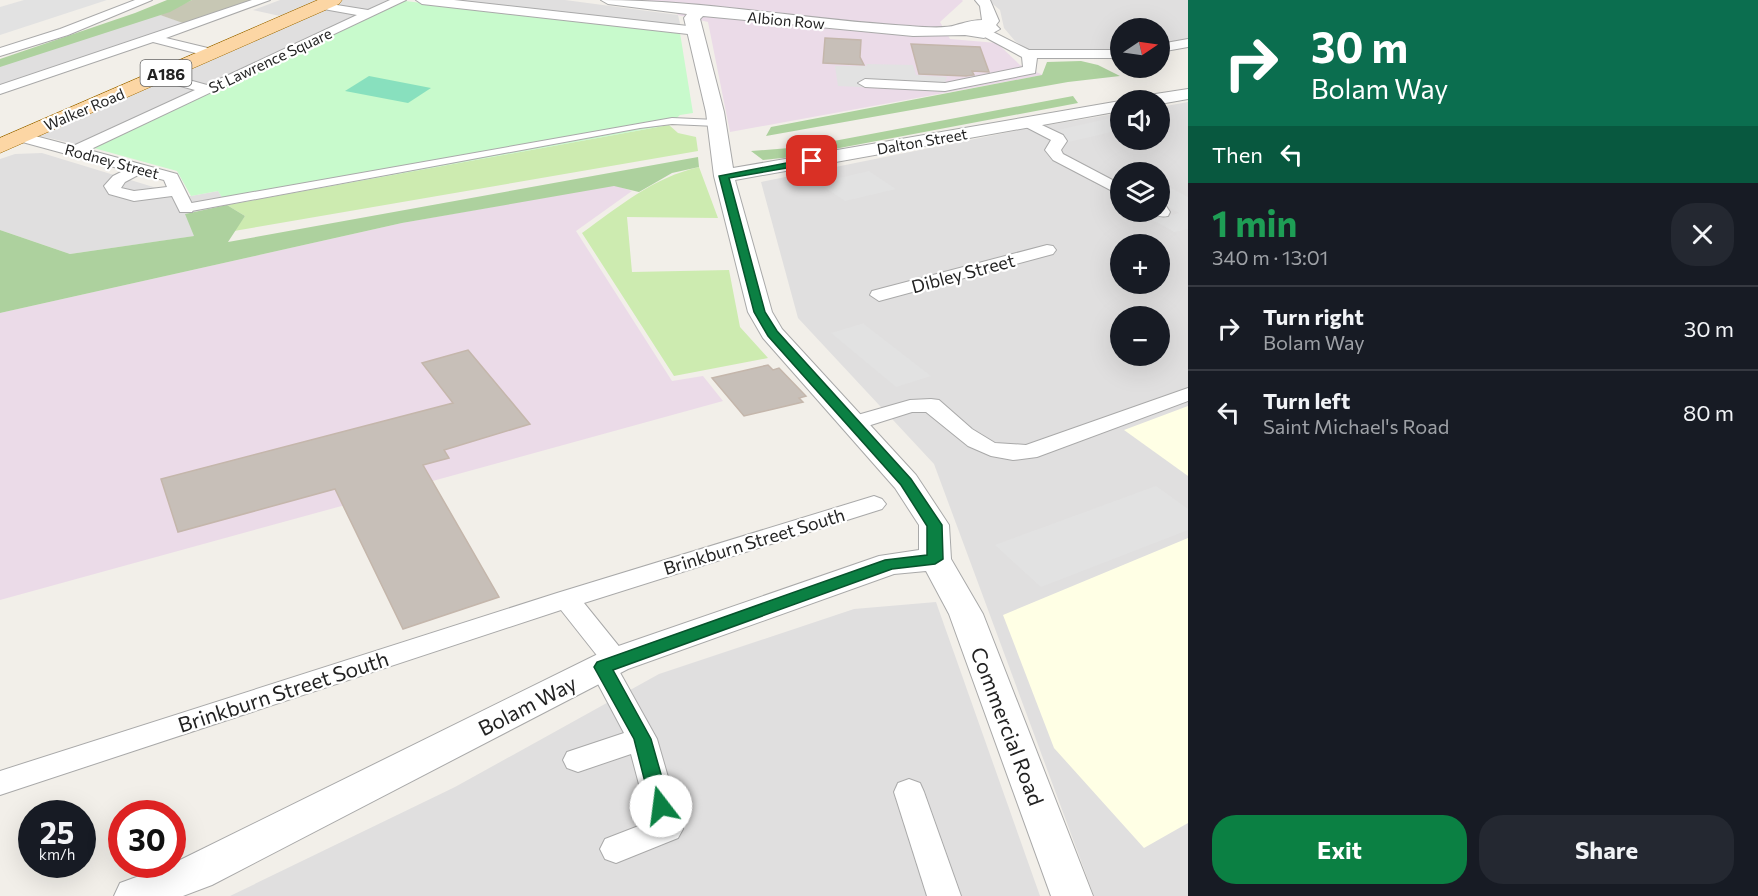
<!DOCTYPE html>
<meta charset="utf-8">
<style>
:root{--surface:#171b24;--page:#242831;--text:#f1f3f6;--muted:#9ea1a6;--line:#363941;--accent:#0b8043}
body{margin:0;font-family:Commissioner,sans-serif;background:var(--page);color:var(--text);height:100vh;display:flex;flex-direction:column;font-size:22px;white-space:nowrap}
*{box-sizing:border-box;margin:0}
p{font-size:20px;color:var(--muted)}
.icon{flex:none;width:33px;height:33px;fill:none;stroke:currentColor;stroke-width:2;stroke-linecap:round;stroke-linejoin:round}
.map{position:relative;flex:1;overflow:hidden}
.drawer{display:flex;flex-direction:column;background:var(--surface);width:570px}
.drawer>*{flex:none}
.guide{background:#0b6e4f;color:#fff;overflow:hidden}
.needle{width:39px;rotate:77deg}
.fabs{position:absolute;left:1110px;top:18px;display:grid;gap:12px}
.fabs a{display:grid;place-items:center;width:60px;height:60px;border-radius:50%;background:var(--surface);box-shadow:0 6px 24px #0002;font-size:30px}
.speed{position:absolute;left:18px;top:800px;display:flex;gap:12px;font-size:30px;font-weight:700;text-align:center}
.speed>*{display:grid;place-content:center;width:78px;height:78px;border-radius:50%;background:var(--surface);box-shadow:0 6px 24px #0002;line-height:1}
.speed small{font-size:15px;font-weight:400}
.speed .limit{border:9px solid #d22;background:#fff;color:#111}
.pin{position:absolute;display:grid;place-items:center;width:51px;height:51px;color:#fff;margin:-26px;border-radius:12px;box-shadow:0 3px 9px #0006}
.me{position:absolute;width:66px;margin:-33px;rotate:345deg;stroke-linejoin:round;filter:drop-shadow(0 0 4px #0008)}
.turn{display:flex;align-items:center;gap:21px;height:126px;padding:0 24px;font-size:27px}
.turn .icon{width:78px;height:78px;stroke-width:2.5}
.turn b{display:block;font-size:42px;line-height:51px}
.then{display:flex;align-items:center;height:57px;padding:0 24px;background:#0003;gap:12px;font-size:22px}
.round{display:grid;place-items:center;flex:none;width:63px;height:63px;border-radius:24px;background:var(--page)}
.summary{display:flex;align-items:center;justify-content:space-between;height:102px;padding:0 24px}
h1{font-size:36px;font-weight:700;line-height:45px;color:#1e9e55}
.action{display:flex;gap:12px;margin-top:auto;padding:12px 24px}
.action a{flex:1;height:69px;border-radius:24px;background:var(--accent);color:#fff;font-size:24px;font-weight:700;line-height:69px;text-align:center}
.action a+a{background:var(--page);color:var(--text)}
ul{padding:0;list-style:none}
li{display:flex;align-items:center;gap:18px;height:84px;padding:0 24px;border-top:2px solid var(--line)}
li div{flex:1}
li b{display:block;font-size:22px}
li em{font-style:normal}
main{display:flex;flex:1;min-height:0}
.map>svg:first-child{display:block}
.residential{fill:#e0dfdf;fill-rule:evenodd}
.industrial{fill:#ebdbe8}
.education{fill:#ffffe5}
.construction{fill:#c7c7b4}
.grass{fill:#cdebb0}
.forest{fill:#add19e}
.park{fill:#c8facc}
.pitch{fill:#88e0be}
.parking{fill:#e2e2e2}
.building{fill:#c7bfb8;stroke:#c4b6ab;stroke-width:1.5}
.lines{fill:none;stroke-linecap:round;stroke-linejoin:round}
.pedestrian-casing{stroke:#a9a9a9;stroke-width:2}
.minor-casing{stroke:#a9a9a9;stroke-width:2}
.tertiary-casing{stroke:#a9a9a9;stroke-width:2}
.primary-casing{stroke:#a06b00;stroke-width:1}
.pedestrian{fill:#fff;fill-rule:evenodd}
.minor{fill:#fff;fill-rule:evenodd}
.tertiary{fill:#fff;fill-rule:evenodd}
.primary{fill:#fcd6a4;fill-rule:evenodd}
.route{fill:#0b8043;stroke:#07532c;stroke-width:1.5}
.labels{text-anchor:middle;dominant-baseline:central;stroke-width:4.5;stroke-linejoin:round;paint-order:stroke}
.far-street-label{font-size:15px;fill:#222;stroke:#fff}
.shield{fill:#fff;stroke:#646464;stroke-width:1.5}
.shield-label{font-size:16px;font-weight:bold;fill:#222}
.street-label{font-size:18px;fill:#222;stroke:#fff}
.near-street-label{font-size:21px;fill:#222;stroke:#fff}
</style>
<main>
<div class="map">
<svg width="1188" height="896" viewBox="0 0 1188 896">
<rect width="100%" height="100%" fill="#f2efe9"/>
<g class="residential">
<polygon points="280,0 394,0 79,145 36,135 298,20 253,10"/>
<polygon points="439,0 565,0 678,15 681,28"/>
<polygon points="988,0 1188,0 1188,46 1160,51 1160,28 1120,28 1120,57 1039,57 1015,41 1004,28 1000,10"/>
<polygon points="157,14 191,25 0,89 0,65"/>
<path d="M1188 102V896H1094L934 464 798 318 761 182 1024 129 1120 113V140H1160V107ZM1120 172H1160V212H1120ZM1120 244H1160V284H1120ZM1120 316H1160V356H1120Z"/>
<polygon points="42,153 173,193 175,199 218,191 227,205 186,214 195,236 70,254 0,230 0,159 15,154"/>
<polygon points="936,602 1040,896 230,896 455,787 659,674 854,609"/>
</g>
<g class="industrial">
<polygon points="643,0 962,0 963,1 940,22 950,39 997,43 1020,65 1043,75 730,132 708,22 678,15 667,3"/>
<polygon points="614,185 632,191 576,231 672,381 703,376 723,401 0,600 0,313 402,223"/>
</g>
<g class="education">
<polygon points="1188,406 1188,476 1124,430"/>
<polygon points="1188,538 1188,823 1144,848 1054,748 1003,615"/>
</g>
<polygon class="construction" points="192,0 251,0 183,23 160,15"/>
<g class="grass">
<polygon points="669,125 678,133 696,137 698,151 234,231 245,216 227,205"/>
<path d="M699 167 718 218 627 217 632 272 729 270 740 327 768 358 674 376 582 233C620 206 652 178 699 167Z"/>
</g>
<g class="forest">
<polygon points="167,0 192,0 170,12 0,67 0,59 135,13"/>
<polygon points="1081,61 1098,65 1120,76 1068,82 766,136 771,127 1042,75 1047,62"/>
<polygon points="1073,96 1078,103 792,157 763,160 751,151 802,147"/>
<polygon points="698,157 699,167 672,173 639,192 614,186 402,223 0,313 0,230 70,254 194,236 185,214 227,205 245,216 228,242"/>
</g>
<polygon class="park" points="405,1 680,33 693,113 680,115 669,125 227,205 218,191 191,196 177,171 90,147"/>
<polygon class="pitch" points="369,76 431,88 408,103 345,91"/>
<g class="parking">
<polygon points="24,0 107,0 0,35 0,7"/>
<polygon points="866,64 913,65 916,75 947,77 942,91 838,86 835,66 867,66"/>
<polygon points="1120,116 1120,130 1068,142 1049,132"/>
<polygon points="869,171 896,189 845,201 818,183"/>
<polygon points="1165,185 1188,197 1188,229 1174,232 1152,220 1179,213 1160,202 1160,187"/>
<polygon points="864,323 864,324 931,376 896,387 831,333"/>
<polygon points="1156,486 1188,509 1188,530 1041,587 995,545"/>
</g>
<g class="building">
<polygon points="825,38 861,40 860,57 864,65 823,63"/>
<polygon points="911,44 980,47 989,72 972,71 974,75 966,76 919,74"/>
<polygon points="468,350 530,424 444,450 449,458 423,465 499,597 403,629 335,489 178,532 161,479 453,403 422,363"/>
<polygon points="768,365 773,370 779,368 806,396 799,398 803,402 744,416 712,378"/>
</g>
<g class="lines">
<g class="pedestrian-casing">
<polygon id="pedestrian" points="672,118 716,120 721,123 716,126 672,124 640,128 186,212 180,208 186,204"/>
</g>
<g class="minor-casing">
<g id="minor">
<polygon points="135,0 152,0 68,35 0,56 0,48 60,29"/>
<polygon points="252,0 270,0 166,38 216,50 216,56 211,57 153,42 0,94 0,85"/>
<path d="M390 0H406L89 150 177 174 194 208 192 212H180L172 196 134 201 109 194 104 186 113 176 125 170 15 140 12 137 20 132 73 146 195 90 155 79V73L160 72 207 85 357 15 318 8V2L368 10ZM140 174 164 180 167 187 134 191 121 188 125 182Z"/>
<polygon points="416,0 454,0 697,27 703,31 697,35 422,4"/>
<polygon points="987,29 1029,50 1120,50 1120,58 1037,58 1035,73 945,91 865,87 858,83 865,79 945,83 1023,67 1022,57 983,36 983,30"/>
<polygon points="1188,39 1188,47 1160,52 1160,44"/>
<polygon points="1027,118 1063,135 1067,141 1061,150 1063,154 1120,184 1120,195 1053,160 1045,150 1051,140 1022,125 1020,122"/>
<path d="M1160 205 1166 206 1170 212 1168 216C1162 217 1157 217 1153 212H1160Z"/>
<polygon points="1047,245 1053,246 1056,250 1053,254 879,301 870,295 872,291"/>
<polygon points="1188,388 1188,401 1037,457 1013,460 991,456 968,446 926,412 912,412 855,430 847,428 844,423 847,418 910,400 931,399 939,400 972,429 995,443 1026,445"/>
<polygon points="874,496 882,499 886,504 882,509 584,603 630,660 626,667 618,669 657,739 683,829 678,838 616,863 605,859 600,849 605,839 649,822 631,754 578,772 567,768 563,760 567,752 624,733 589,667 593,660 599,658 561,610 0,795 0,771 557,593"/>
<polygon points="909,779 920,783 924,792 961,896 927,896 894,792 898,783"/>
</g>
</g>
<g class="tertiary-casing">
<g id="tertiary">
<path d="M601 0C704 0 807 20 910 26 923 27 945 29 956 25 964 23 972 20 982 20L980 6 975 0H990L999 21 996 25 1000 29 984 38 965 35 913 36 703 16 700 19 724 112 733 168 1120 101V111L735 180 772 312 782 329 916 475 949 525 951 559 983 614 1093 896H1051L949 614 926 571 894 574 628 669 212 885 183 896H114L120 883 172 864 604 651 879 556 919 550V525L895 488 763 338 748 312 714 176 706 112 684 18 687 14 608 4Z"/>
<polygon points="1188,89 1188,99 1160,104 1160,100 1140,100 1149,95"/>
</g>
</g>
<g class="primary-casing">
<polygon id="primary" points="318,0 342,0 339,4 0,153 0,138"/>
</g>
<use href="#pedestrian" class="pedestrian"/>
<use href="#minor" class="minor"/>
<use href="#tertiary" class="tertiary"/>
<use href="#primary" class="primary"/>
</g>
<polygon class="route" points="812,158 815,159 815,163 729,178 765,312 777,331 911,479 942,525 943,559 935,564 892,569 613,670 651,739 670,806 667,812 661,814 654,812 651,806 634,739 594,667 597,662 885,560 927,555 927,526 901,485 768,336 754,312 719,176"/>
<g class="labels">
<g class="far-street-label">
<text transform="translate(786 20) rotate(5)">Albion Row</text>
<text transform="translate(270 60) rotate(-25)">St Lawrence Square</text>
<text transform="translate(84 109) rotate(-23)">Walker Road</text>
<text transform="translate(922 141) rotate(-10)">Dalton Street</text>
<text transform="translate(112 161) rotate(15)">Rodney Street</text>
</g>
<rect class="shield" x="140.5" y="60" width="51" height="26" rx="4.5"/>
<g class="shield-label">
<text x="166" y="73">A186</text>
</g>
<g class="street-label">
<text transform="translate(963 273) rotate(-15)">Dibley Street</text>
<text transform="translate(754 541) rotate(-17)">Brinkburn Street South</text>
</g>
<g class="near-street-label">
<text transform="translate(283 691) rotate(-18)">Brinkburn Street South</text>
<text transform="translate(527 705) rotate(-27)">Bolam Way</text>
<text transform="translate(1008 726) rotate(69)">Commercial Road</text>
</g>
</g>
</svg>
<div class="fabs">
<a><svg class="needle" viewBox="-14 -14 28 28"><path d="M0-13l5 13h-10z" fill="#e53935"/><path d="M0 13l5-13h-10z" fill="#9ea1a6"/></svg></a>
<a><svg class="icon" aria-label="sound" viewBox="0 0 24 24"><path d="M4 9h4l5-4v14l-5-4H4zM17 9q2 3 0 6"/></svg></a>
<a><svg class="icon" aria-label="layers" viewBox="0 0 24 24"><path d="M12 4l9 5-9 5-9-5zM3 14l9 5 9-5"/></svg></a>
<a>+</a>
<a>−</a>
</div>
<div class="speed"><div>25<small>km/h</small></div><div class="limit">30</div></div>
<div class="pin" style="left:812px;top:161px;background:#d93025"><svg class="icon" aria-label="arrive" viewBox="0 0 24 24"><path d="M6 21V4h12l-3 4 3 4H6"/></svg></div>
<svg class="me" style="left:661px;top:806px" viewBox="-20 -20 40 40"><circle r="19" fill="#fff"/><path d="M0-13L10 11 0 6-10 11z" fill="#0b8043"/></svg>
</div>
<section class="drawer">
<div class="guide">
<div class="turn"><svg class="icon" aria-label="right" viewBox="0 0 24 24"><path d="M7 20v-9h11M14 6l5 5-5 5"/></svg><div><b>30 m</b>Bolam Way</div></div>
<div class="then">Then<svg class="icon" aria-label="left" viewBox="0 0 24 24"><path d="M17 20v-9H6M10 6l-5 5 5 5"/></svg></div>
</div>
<div class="summary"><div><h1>1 min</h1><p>340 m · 13:01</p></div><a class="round"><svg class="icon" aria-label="close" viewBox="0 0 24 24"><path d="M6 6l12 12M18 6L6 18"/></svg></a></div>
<ul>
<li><svg class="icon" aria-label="right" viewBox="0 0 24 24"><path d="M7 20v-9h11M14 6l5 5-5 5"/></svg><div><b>Turn right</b><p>Bolam Way</p></div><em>30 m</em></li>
<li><svg class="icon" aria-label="left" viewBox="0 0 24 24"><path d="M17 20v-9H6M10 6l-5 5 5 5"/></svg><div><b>Turn left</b><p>Saint Michael's Road</p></div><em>80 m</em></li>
</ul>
<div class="action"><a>Exit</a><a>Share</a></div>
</section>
</main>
